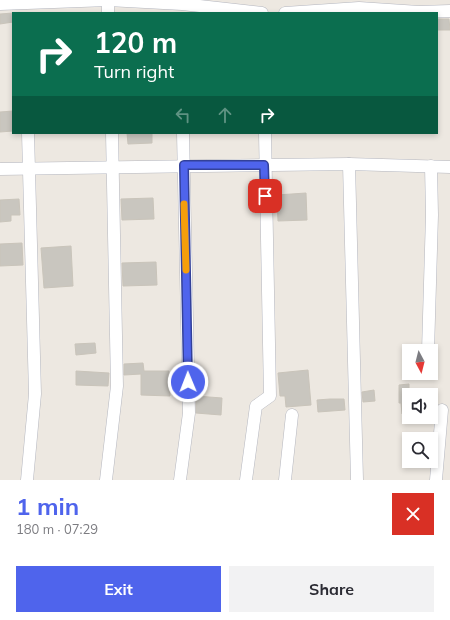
<!DOCTYPE html>
<meta charset="utf-8">
<style>
:root{--surface:#fff;--page:#f2f2f3;--text:#2b2b33;--muted:#7c7c81;--accent:#4f64ec}
body{margin:0;font-family:Mulish,sans-serif;background:var(--page);color:var(--text);height:100vh;display:flex;flex-direction:column;font-size:15px;white-space:nowrap}
*{box-sizing:border-box;margin:0}
p{font-size:13px;color:var(--muted)}
.icon{flex:none;width:22px;height:22px;fill:none;stroke:currentColor;stroke-width:2;stroke-linecap:round;stroke-linejoin:round}
.map{position:relative;height:480px;overflow:hidden}
.drawer{display:flex;flex-direction:column;background:var(--surface);flex:1}
.drawer>*{flex:none}
.top-card{position:absolute;left:12px;top:12px;width:426px;height:122px;border-radius:0px;box-shadow:0 2px 6px #0003;background:#0b6e4f;color:#fff;overflow:hidden}
.needle{width:26px;rotate:173deg}
.tools{position:absolute;left:402px;top:344px;display:grid;gap:8px}
.tools a{display:grid;place-items:center;width:36px;height:36px;border-radius:0px;background:var(--surface);box-shadow:0 2px 6px #0003;font-size:20px}
.pin{position:absolute;display:grid;place-items:center;width:34px;height:34px;color:#fff;margin:-17px;border-radius:8px;box-shadow:0 2px 6px #0006}
.me{position:absolute;width:44px;margin:-22px;rotate:359deg;stroke-linejoin:round;filter:drop-shadow(0 0 3px #0008)}
.turn{display:flex;align-items:center;gap:14px;height:84px;padding:0 16px;font-size:18px}
.turn .icon{width:52px;height:52px;stroke-width:2.5}
.turn b{display:block;font-size:28px;line-height:34px}
.lanes{display:flex;align-items:center;height:38px;padding:0 16px;background:#0003;justify-content:center;gap:20px;direction:ltr}
.lanes .off{opacity:.35}
.round{display:grid;place-items:center;flex:none;width:42px;height:42px;border-radius:0px;background:var(--page)}
.headline{display:flex;align-items:center;justify-content:space-between;height:68px;padding:0 16px}
h1{font-size:24px;font-weight:700;line-height:30px;color:var(--accent)}
.primary-button{display:flex;gap:8px;margin-top:auto;padding:8px 16px}
.primary-button a{flex:1;height:46px;border-radius:0px;background:var(--accent);color:#fff;font-size:16px;font-weight:700;line-height:46px;text-align:center}
.primary-button a+a{background:var(--page);color:var(--text)}
.map>svg:first-child{display:block}
.building{fill:#c9c6bf;stroke:#c9c4ba}
.lines{fill:none;stroke-linecap:round;stroke-linejoin:round}
.minor-casing{stroke:#b4b6bf;stroke-width:13}
.minor{stroke:#fff;stroke-width:12}
.route-casing{stroke:#334199;stroke-width:10}
.route{stroke:#4f64ec;stroke-width:7}
.slow{stroke:#f59e0b;stroke-width:7}
</style>
<div class="map">
<svg width="450" height="480" viewBox="0 0 450 480">
<rect width="100%" height="100%" fill="#ede8e1"/>
<g class="building">
<polygon points="13,13 13,22 0,24 0,14"/>
<polygon points="437,19 449,19 450,30 437,30"/>
<polygon points="13,111 13,131 0,132 0,112"/>
<polygon points="127,133 152,133 152,143 128,144"/>
<polygon points="306,193 307,220 278,221 277,195"/>
<polygon points="153,198 154,219 122,220 121,199"/>
<polygon points="19,199 20,215 11,215 11,221 0,222 0,200"/>
<polygon points="22,243 23,265 0,266 0,244"/>
<polygon points="71,246 73,286 44,288 41,248"/>
<polygon points="156,262 157,285 123,286 122,263"/>
<polygon points="95,343 96,353 76,355 75,344"/>
<polygon points="143,363 144,371 169,371 170,396 141,395 141,374 124,375 124,364"/>
<polygon points="308,370 311,405 286,407 285,396 280,396 278,373"/>
<polygon points="76,371 109,373 108,386 76,385"/>
<polygon points="409,384 409,414 402,414 401,403 399,403 399,385"/>
<polygon points="374,390 375,401 363,402 362,392"/>
<polygon points="196,396 222,398 221,415 196,413"/>
<polygon points="330,399 344,399 345,410 318,412 317,400"/>
</g>
<g class="lines">
<g class="minor-casing">
<g id="minor">
<polyline points="108,0 108,13"/>
<polyline points="0,4 108,0 182,4 262,13"/>
<polyline points="285,13 359,8 419,12 450,11"/>
<polyline points="349,164 357,480"/>
<polyline points="0,169 349,164 450,167"/>
<polyline points="428,351 432,215 431,166"/>
<polyline points="27,480 35,394 28,133"/>
<polyline points="106,480 117,386 112,133"/>
<polyline points="180,480 189,413 183,133"/>
<polyline points="246,480 256,406 270,396 265,133"/>
<polyline points="285,480 292,415"/>
<polyline points="436,480 442,410"/>
</g>
</g>
<use href="#minor" class="minor"/>
</g>
<g class="lines">
<g class="route-casing">
<polyline id="route" points="188,382 184,165 264,165 265,196"/>
</g>
<use href="#route" class="route"/>
<polyline class="slow" points="184,204 186,270"/>
</g>
</svg>
<div class="tools">
<a><svg class="needle" viewBox="-14 -14 28 28"><path d="M0-13l5 13h-10z" fill="#e53935"/><path d="M0 13l5-13h-10z" fill="#7c7c81"/></svg></a>
<a><svg class="icon" aria-label="sound" viewBox="0 0 24 24"><path d="M4 9h4l5-4v14l-5-4H4zM17 9q2 3 0 6"/></svg></a>
<a><svg class="icon" aria-label="search" viewBox="0 0 24 24"><circle cx="10" cy="10" r="6"/><path d="M15 15l6 6"/></svg></a>
</div>
<div class="pin" style="left:265px;top:196px;background:#d93025"><svg class="icon" aria-label="arrive" viewBox="0 0 24 24"><path d="M6 21V4h12l-3 4 3 4H6"/></svg></div>
<svg class="me" style="left:188px;top:382px" viewBox="-20 -20 40 40"><circle r="17" fill="#4f64ec" stroke="#fff" stroke-width="3"/><path d="M0-11L8 9 0 5-8 9z" fill="#fff"/></svg>
<div class="top-card">
<div class="turn"><svg class="icon" aria-label="right" viewBox="0 0 24 24"><path d="M7 20v-9h11M14 6l5 5-5 5"/></svg><div><b>120 m</b>Turn right</div></div>
<div class="lanes"><svg class="icon off" aria-label="left" viewBox="0 0 24 24"><path d="M17 20v-9H6M10 6l-5 5 5 5"/></svg><svg class="icon off" aria-label="ahead" viewBox="0 0 24 24"><path d="M12 20V5M6 11l6-6 6 6"/></svg><svg class="icon" aria-label="right" viewBox="0 0 24 24"><path d="M7 20v-9h11M14 6l5 5-5 5"/></svg></div>
</div>
</div>
<section class="drawer">
<div class="headline"><div><h1>1 min</h1><p>180 m · 07:29</p></div><a class="round" style="background:#d93025;color:#fff"><svg class="icon" aria-label="close" viewBox="0 0 24 24"><path d="M6 6l12 12M18 6L6 18"/></svg></a></div>
<div class="primary-button"><a>Exit</a><a>Share</a></div>
</section>
